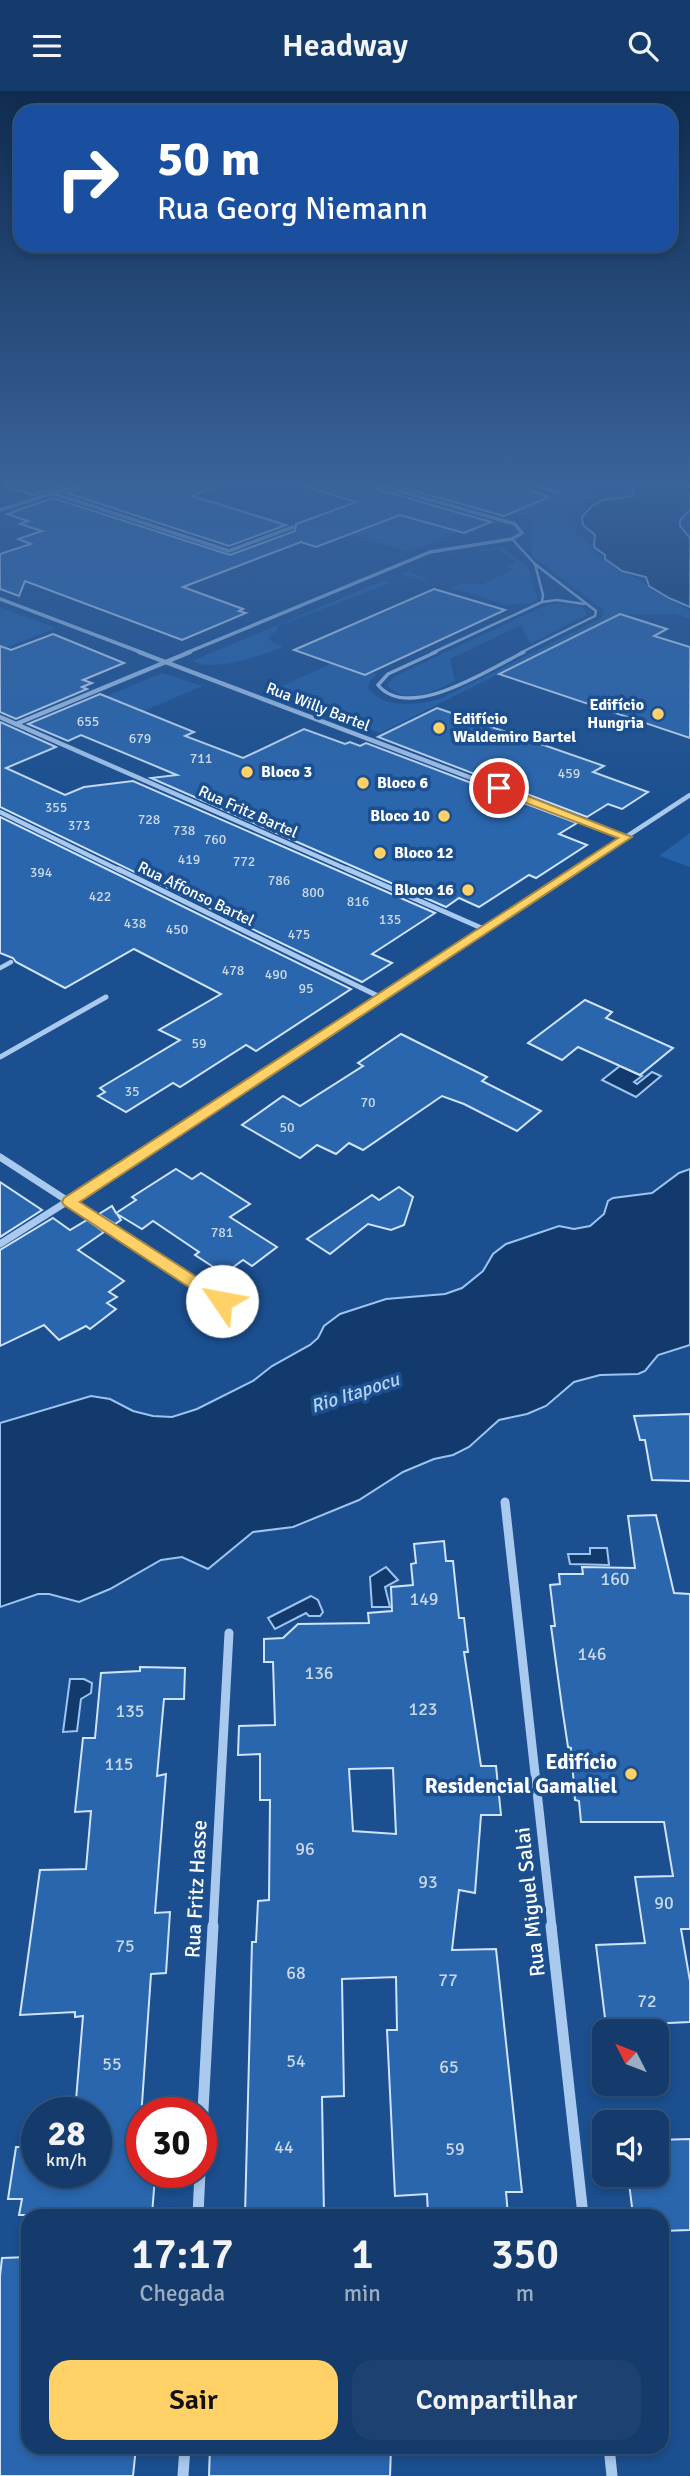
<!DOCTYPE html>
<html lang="pt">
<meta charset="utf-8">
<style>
:root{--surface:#143b6b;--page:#1d4271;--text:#f1f3f6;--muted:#9dadc1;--line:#33557e;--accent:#ffd166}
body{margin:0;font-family:Signika,sans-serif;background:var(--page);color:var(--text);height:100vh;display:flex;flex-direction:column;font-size:26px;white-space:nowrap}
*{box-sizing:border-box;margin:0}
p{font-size:23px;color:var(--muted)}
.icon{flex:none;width:38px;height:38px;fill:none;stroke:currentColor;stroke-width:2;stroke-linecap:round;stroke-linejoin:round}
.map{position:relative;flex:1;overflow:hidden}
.panel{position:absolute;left:21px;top:2118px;width:648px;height:245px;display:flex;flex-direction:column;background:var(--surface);border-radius:21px;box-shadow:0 4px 10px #0003,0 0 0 2px var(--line)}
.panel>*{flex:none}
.top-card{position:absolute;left:14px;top:14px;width:663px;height:147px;border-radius:21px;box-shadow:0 4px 10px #0003,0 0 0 2px var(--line);background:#1a4fa0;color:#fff;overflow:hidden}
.needle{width:46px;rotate:312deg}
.controls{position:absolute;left:592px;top:1928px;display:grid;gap:14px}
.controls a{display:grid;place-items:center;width:77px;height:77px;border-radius:14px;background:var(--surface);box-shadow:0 4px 10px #0003,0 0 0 2px var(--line);font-size:35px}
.speed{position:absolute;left:21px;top:2006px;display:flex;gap:14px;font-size:35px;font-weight:700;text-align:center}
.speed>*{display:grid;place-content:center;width:91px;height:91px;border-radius:50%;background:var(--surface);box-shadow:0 4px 10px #0003,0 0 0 2px var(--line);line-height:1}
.speed small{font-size:18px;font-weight:400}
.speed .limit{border:10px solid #d22;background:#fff;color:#111}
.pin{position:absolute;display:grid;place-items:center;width:60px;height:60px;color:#fff;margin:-30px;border:4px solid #fff;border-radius:50%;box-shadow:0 2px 7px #0007}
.me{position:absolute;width:77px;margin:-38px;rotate:303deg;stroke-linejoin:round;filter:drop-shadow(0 0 5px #0008)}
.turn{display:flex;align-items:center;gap:24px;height:147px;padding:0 28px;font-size:32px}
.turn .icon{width:91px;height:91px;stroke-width:2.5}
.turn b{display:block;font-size:49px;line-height:60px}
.eta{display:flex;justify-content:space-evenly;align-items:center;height:119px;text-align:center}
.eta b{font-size:42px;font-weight:600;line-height:49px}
.cta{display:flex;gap:14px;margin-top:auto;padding:14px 28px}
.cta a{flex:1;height:80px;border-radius:21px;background:var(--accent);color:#111;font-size:28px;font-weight:600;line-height:80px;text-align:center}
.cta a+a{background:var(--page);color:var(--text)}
header{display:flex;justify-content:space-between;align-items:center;height:91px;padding:0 28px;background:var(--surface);font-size:32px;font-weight:600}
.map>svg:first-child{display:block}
.green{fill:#2461a8}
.water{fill:#123a6d;stroke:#9cc4f0;stroke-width:2}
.building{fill:#2a66ad;stroke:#cfe3fa;stroke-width:2;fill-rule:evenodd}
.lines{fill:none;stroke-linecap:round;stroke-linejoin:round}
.lane-far2{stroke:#a9c9ee;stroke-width:2.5}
.lane-far1{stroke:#a9c9ee;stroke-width:3.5}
.lane{stroke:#a9c9ee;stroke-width:4.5}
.street-far5{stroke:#a9c9ee;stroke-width:3.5}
.street-far4{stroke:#a9c9ee;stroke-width:4.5}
.street-far3{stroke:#a9c9ee;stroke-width:5}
.street-far2{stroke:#a9c9ee;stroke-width:7}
.street-far1{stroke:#a9c9ee;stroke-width:9}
.street{stroke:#a9c9ee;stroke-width:11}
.route{fill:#ffd166;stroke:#a68842;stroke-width:2}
.poi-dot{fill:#ffd166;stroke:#1b4f8f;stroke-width:2.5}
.labels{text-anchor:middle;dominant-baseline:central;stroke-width:7;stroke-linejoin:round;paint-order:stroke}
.number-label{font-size:14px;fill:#cad9ea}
.far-poi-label{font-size:16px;font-weight:bold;fill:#fff;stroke:#1b4f8f;text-anchor:start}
.far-street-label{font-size:16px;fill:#fff;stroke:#1b4f8f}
.near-number-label{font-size:18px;fill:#cad9ea}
.water-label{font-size:19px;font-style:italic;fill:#b5d3f5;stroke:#1b4f8f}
.near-poi-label{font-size:21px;font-weight:bold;fill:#fff;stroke:#1b4f8f;text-anchor:end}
.near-street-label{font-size:21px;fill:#fff;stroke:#1b4f8f}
</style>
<header><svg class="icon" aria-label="menu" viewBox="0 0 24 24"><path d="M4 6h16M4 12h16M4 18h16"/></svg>Headway<svg class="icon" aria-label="search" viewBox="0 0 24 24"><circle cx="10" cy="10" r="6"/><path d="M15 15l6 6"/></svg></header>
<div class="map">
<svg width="690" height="2385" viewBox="0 0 690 2385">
<rect width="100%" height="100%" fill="#1b4f8f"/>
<g class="green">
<path d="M576 397 597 405 570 418 566 433 587 449 592 458 617 480 639 488 652 500 690 520V528L675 523H620L380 642 263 598 270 592 282 595 333 572 377 583 370 590 368 597C383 619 420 614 442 607L603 526 604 520 597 514 532 465 531 438 536 429 474 412 530 409Z"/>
<polygon points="370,416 458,441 409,461 321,434"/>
<path d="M502 456 529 477 537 508 533 512 507 514 451 497 461 493H483L515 478 507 475 516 471 498 458C487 462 473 458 460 460 443 463 424 474 408 481L429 488 425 489 400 483 452 461Z"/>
<path d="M382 490 393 491 278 535 277 540 270 544 268 548 283 556C263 564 211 582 192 570Z"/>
<path d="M558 512 583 516 587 524 530 553 521 534 450 568 455 590C437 599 403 616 387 594L395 585 544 515Z"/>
<polygon points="0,516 56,537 0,559"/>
<polygon points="162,582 202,595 144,620 107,605"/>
<polygon points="690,742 690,776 659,765"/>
</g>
<g class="water">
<polygon points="648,389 690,389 690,419 680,429 680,435 690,447 690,516 669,507 649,495 646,486 622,480 605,468 605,464 594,456 595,444 583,434 582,426 593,414 603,409 634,405 632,399"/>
<polygon points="620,975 642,985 634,991 637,993 652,981 661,985 636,1006 602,989"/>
<polygon points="690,1078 690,1254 658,1264 645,1280 638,1283 600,1284 574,1291 546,1315 527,1323 499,1329 469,1356 453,1364 434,1368 403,1381 359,1409 293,1436 253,1441 208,1478 182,1466 161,1469 110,1498 79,1511 49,1503 38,1503 0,1516 0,1332 91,1305 110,1308 133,1320 153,1325 172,1326 197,1318 253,1290 272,1275 310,1254 318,1247 324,1235 340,1223 386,1208 445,1203 462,1197 483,1180 493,1163 506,1153 559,1135 574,1138 590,1135 604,1123 608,1110 613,1107 652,1102 679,1082"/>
<polygon points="590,1457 607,1457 609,1474 570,1473 568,1463 590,1463"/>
<polygon points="386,1476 398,1489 385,1496 390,1516 372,1516 370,1486"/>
<polygon points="311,1505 318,1509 323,1521 320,1525 309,1525 306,1522 275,1538 268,1527"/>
<polygon points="70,1588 84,1588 92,1592 91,1602 81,1608 77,1640 63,1641"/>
</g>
<g class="building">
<polygon points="7,389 81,389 34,404 6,396"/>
<polygon points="99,389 230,389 192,405 286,434 229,455 67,402 96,393"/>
<polygon points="301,389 356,389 359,393 491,431 464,442 400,424 316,456 301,451 183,496 243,518 239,520 246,522 182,549 25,490 19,505 0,498 0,463 31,453 18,448 42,440 20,433 28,430 7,423 53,407 230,464 295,440 296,433 356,411 300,394"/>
<polygon points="375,389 510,389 512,393 549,406 504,425"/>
<polygon points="434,498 505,519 365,584 294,559"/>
<polygon points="620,523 667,538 654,545 690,556 690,647 499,583"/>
<polygon points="53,543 124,572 83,589 92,592 82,596 87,598 16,628 0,621 0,555 11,559"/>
<polygon points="100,603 194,641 185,645 243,667 304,638 345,653 350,651 360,655 366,652 577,732 559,743 587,754 536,787 529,784 479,816 459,807 446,816 151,687 177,684 81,644 68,650 28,633"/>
<polygon points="437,617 604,675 593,681 648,701 622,718 608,713 587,726 378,646"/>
<polygon points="0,631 56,656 6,677 65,704 84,696 133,690 435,822 372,863 392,872 362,891 0,716"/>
<polygon points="0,726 119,784 351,898 256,960 246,954 180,996 173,992 126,1021 98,1005 105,1001 100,997 180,949 159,939 221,903 134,858 65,897 16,871 13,867 0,862"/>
<polygon points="585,909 612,921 606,927 673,957 640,984 578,956 562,969 528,952"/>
<polygon points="401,943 487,986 482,990 541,1020 517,1040 464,1013 442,1005 363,1059 349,1052 336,1063 317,1054 300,1067 242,1034 283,1005 300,1015 363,975 358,972"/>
<polygon points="176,1078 192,1088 201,1082 250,1113 230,1126 277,1156 252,1175 243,1169 228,1180 222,1176 218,1179 195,1164 199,1161 153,1130 142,1138 117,1123 121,1129 115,1133 99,1123 112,1115 116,1122 136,1109 132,1106"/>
<polygon points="0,1091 42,1119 0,1146"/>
<polygon points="399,1096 413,1106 404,1134 391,1139 368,1133 330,1163 307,1148 372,1104 379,1109"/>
<polygon points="53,1127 70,1139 87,1129 104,1141 78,1159 124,1190 109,1201 117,1206 107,1212 116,1218 90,1238 86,1235 59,1249 44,1234 0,1255 0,1159"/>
<polygon points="690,1323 690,1390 652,1389 645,1349 640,1349 634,1325"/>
<polygon points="656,1424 674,1502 690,1503 690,1838 681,1838 690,1890 690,1931 606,1935 596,1854 645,1852 635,1786 673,1785 664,1731 581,1731 579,1710 575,1709 571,1657 568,1656 562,1616 551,1535 555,1535 550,1494 560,1493 559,1483 583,1483 582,1476 635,1477 628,1425"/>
<path d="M444 1450 446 1470H453L459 1527H464L468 1561H464L481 1675H496L501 1724H481L475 1802 459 1799 452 1859 496 1858 522 2101H506L508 2124H428L427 2103 395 2105 387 1939H397L396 1886 342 1888 344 2005 322 2006 324 2124H245L252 1851H256L258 1810 269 1809 270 1709H260V1663L238 1664 239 1635 275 1634 273 1571H264V1548L283 1547 298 1533 369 1532 368 1522 392 1520 391 1496 413 1494 411 1473 416 1472 414 1453ZM393 1677 396 1743 353 1740 349 1678Z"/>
<polygon points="140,1576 185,1577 184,1608 164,1608 157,1685 166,1683 155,1822 170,1821 166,1882 151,1883 139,2056 142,2056 142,2081 148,2081 147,2085 155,2085 152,2124 19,2124 22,2108 8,2108 16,2056 37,2056 37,2081 96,2081 96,2021 75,2021 83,1925 75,1926 75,1921 20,1924 40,1779 86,1778 91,1720 75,1721 83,1647 95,1647 101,1582 140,1580"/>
<polygon points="690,2048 690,2139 662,2140 662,2124 633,2124 628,2084 656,2084 656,2049"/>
<polygon points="28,2166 28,2356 136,2356 133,2385 0,2385 0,2185 2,2167"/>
<polygon points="210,2356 391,2356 390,2385 209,2385"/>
</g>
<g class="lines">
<g class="lane-far2">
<polyline points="512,448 535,473"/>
<polyline points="542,511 557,509 584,513"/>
<polyline points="432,562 542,511 543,504 535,473"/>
<polyline points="520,562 595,525 596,520 535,473"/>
</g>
<path class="lane-far1" d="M436 561 388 583 378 594C409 632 491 577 524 561"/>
<polyline class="lane" points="0,877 11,871"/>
<g class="street-far5">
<polyline points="514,389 559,401"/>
<polyline points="52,402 229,460 293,436"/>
<polyline points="0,419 95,389"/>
<polyline points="0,508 143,562"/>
<polyline points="186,562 430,461 512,448 522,442 515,433 360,389"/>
</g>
<g class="street-far4">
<polyline points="139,561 627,746"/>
<polyline points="0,626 351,780"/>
<polyline points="16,633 190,561"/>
<polyline points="0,721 121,780"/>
<polyline points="574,780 690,704"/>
</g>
<g class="street-far3">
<polyline points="118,778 382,907"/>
<polyline points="347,778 486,839"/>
<polyline points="0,966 106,906"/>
<polyline points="155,1054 577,778"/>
</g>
<g class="street-far2">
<polyline points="0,1066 222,1210"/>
<polyline points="0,1153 158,1053"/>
</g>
<g class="street-far1">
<polyline points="505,1411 552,1836"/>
<polyline points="213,1836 229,1542"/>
</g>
<g class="street">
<polyline points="551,1835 583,2124"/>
<polyline points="201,2056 213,1835"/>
<polyline points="198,2124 200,2081"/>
<polyline points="609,2356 612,2385"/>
<polyline points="183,2385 185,2356"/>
</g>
</g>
<linearGradient id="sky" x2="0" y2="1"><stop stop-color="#0f2b4f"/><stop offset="0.54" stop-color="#39639b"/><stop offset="1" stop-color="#39639b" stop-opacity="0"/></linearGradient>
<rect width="690" height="723" fill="url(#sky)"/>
<polygon class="route" points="495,695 502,695 632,746 80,1111 228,1206 230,1210 228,1214 216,1214 64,1114 62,1111 64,1107 618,747 495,700"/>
<g class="poi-dot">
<circle cx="658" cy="623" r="7"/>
<circle cx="439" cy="637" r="7"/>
<circle cx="247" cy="681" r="7"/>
<circle cx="363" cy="692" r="7"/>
<circle cx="444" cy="725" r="7"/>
<circle cx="380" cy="762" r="7"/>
<circle cx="468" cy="799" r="7"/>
<circle cx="631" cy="1683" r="7"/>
</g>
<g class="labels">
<g class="number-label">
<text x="88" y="630">655</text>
<text x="140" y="647">679</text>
<text x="201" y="667">711</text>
<text x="569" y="682">459</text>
<text x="56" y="716">355</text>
<text x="149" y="728">728</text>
<text x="79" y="734">373</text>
<text x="184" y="739">738</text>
<text x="215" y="748">760</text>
<text x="189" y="768">419</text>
<text x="244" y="770">772</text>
<text x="41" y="781">394</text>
<text x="279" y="789">786</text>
<text x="313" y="801">800</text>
<text x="100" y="805">422</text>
<text x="358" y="810">816</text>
<text x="390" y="828">135</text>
<text x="135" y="832">438</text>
<text x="177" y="838">450</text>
<text x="299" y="843">475</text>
<text x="233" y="879">478</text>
<text x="276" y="883">490</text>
<text x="306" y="897">95</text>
<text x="199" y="952">59</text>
<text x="132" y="1000">35</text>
<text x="368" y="1011">70</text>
<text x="287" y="1036">50</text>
<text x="222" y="1141">781</text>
</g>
<g class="far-poi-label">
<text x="644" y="614" text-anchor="end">Edifício<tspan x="644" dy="18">Hungria</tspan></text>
<text x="453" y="628">Edifício<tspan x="453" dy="18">Waldemiro Bartel</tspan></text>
<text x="261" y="681">Bloco 3</text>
<text x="377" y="692">Bloco 6</text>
<text x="430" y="725" text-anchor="end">Bloco 10</text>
<text x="394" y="762">Bloco 12</text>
<text x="454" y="799" text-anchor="end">Bloco 16</text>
</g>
<g class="far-street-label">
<text transform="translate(318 616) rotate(21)">Rua Willy Bartel</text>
<text transform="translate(248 721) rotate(24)">Rua Fritz Bartel</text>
<text transform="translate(196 803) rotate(26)">Rua Affonso Bartel</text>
</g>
<g class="near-number-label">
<text x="615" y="1488">160</text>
<text x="424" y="1508">149</text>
<text x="592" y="1563">146</text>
<text x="319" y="1582">136</text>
<text x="423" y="1618">123</text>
<text x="130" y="1620">135</text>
<text x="119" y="1673">115</text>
<text x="305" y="1758">96</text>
<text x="428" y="1791">93</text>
<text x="664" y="1812">90</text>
<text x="125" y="1855">75</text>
<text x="296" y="1882">68</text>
<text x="448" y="1889">77</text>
<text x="647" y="1910">72</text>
<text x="296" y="1970">54</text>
<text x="112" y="1973">55</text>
<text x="449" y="1976">65</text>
<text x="284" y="2056">44</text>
<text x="455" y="2058">59</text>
</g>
<g class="water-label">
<text transform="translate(355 1302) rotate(-18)">Rio Itapocu</text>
</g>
<g class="near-poi-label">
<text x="617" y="1671">Edifício<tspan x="617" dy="24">Residencial Gamaliel</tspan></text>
</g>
<g class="near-street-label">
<text transform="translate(196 1798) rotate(-87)">Rua Fritz Hasse</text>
<text transform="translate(530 1811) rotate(-96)">Rua Miguel Salai</text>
</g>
</g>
</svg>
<div class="controls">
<a><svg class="needle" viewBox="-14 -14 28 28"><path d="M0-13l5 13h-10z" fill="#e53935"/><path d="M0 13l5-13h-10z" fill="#9dadc1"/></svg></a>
<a><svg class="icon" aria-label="sound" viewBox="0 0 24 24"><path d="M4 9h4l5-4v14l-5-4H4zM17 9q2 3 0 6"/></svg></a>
</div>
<div class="speed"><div>28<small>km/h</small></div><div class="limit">30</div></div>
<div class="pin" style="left:499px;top:697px;background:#d93025"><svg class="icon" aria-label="arrive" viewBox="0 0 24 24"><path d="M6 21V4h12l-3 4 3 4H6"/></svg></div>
<svg class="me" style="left:222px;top:1210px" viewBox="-20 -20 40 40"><circle r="19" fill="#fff"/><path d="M0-13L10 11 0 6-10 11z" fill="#ffd166"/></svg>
<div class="top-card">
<div class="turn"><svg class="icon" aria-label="right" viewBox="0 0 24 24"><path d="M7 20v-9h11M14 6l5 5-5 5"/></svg><div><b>50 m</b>Rua Georg Niemann</div></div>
</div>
<section class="panel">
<div class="eta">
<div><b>17:17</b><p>Chegada</p></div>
<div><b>1</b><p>min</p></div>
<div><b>350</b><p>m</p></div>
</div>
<div class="cta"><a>Sair</a><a>Compartilhar</a></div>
</section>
</div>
